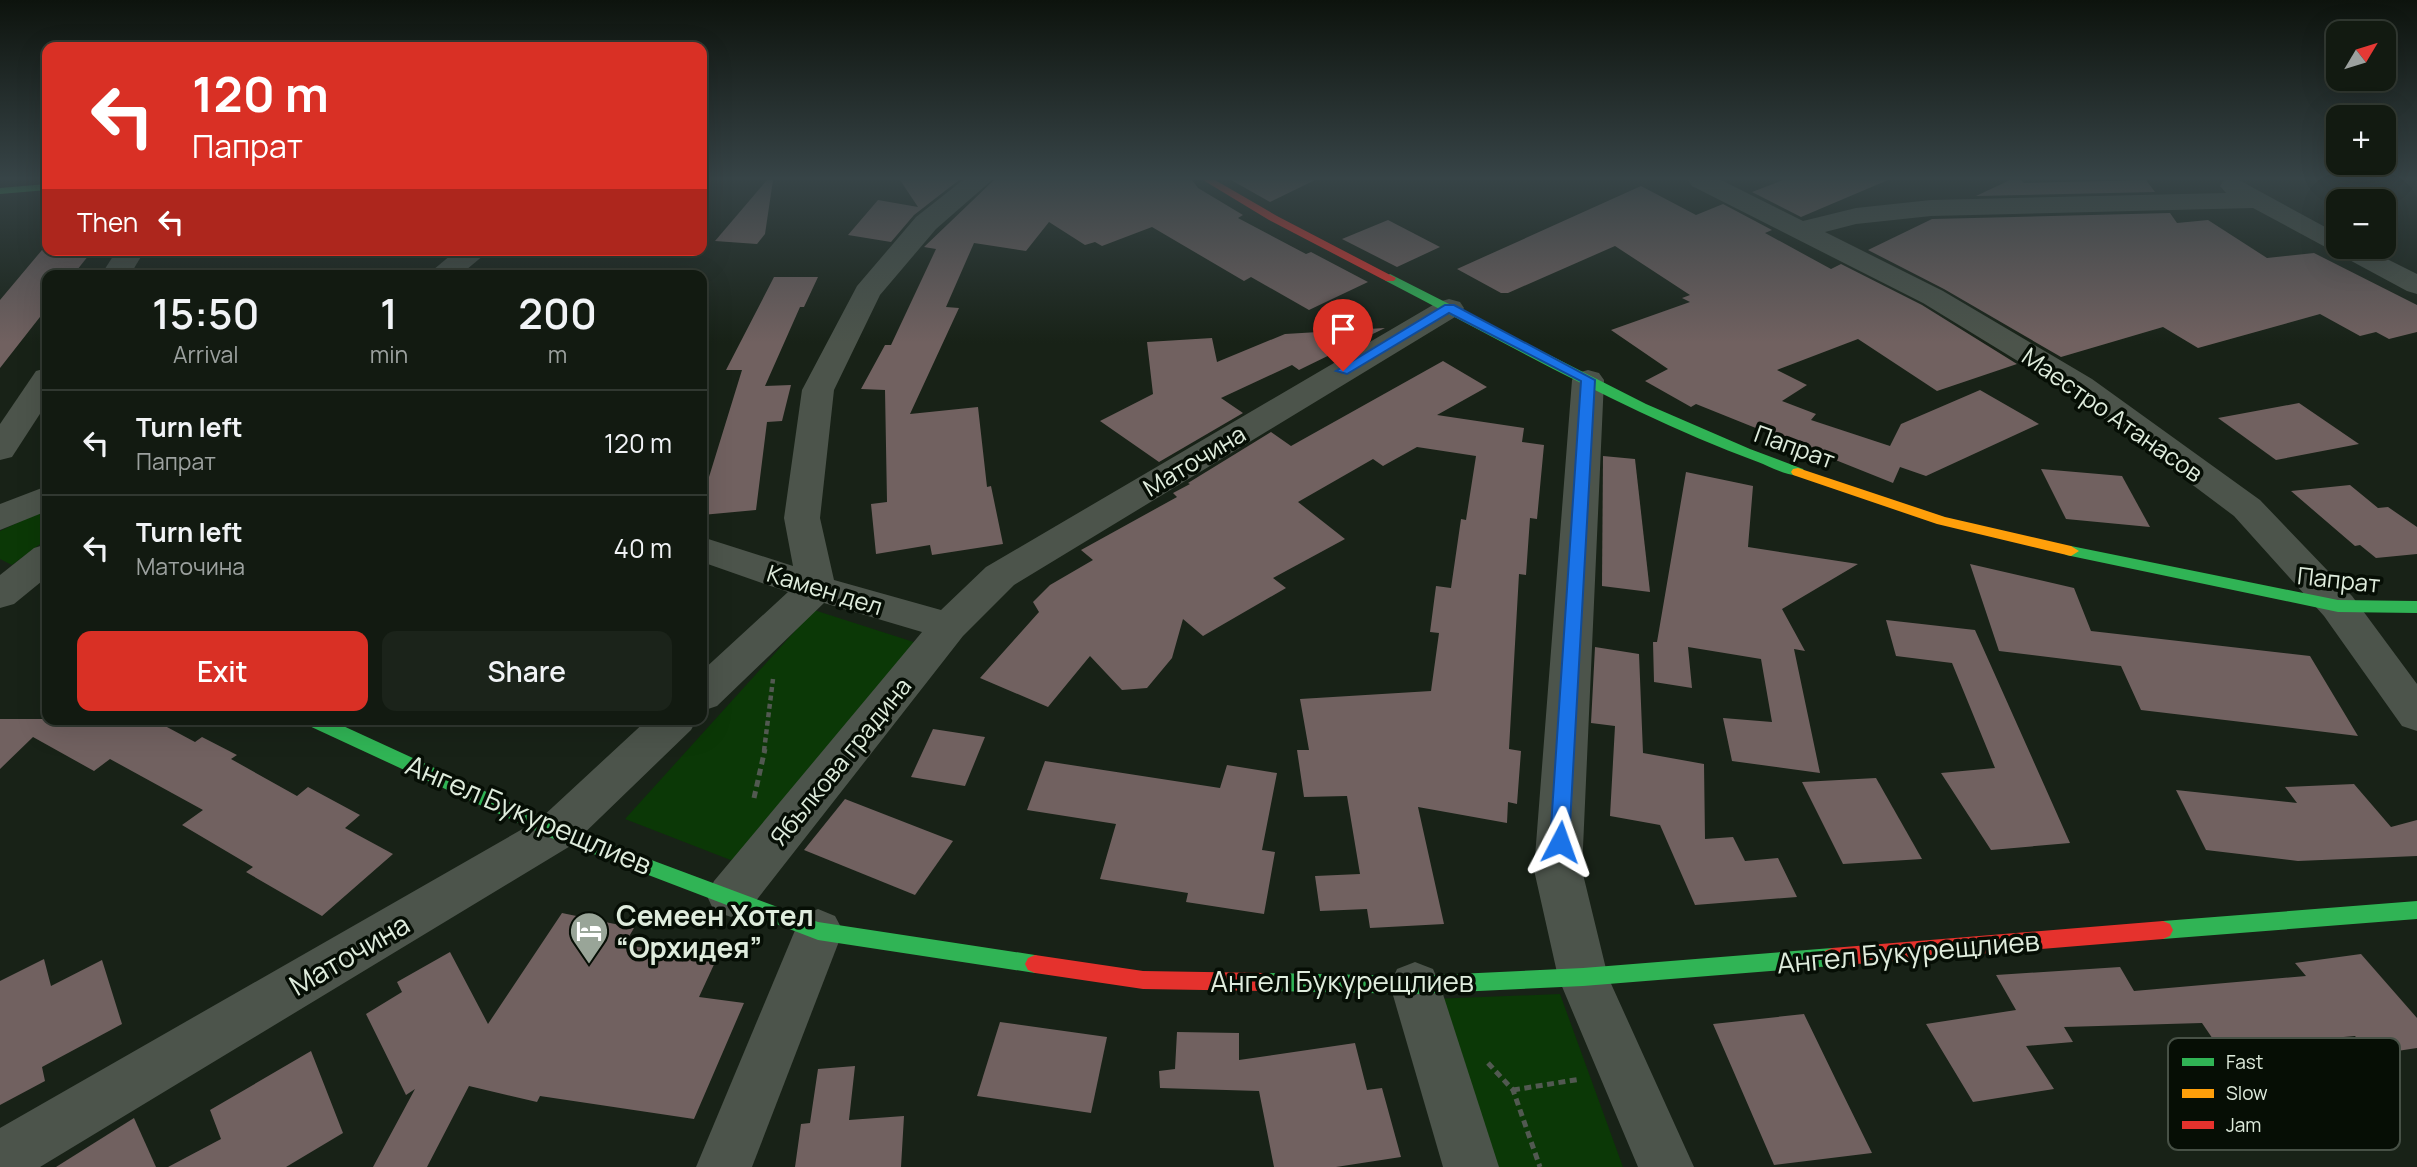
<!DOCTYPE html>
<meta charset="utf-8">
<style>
:root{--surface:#121a11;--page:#1b231a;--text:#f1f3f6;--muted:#9ca19f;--line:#313831;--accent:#d93025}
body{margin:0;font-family:Manrope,sans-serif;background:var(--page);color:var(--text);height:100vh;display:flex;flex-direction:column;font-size:26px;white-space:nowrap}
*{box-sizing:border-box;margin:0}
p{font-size:23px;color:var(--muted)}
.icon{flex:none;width:38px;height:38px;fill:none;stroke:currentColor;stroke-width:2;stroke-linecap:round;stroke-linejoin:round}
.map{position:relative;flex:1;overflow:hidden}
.panel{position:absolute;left:42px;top:270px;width:665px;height:455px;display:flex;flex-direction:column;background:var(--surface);border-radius:14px;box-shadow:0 7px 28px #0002,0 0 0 2px var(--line)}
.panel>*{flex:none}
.banner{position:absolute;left:42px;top:42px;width:665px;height:214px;border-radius:14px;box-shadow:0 7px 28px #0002,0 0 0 2px var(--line);background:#d93025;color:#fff;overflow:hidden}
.needle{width:46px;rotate:52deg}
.buttons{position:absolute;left:2326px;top:21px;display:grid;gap:14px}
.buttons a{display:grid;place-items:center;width:70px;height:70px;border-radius:14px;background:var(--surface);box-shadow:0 7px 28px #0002,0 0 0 2px var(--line);font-size:35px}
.pin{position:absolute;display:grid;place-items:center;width:60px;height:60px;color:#fff;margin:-72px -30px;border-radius:50% 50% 50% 0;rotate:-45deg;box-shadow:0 0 7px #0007}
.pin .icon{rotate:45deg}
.me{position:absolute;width:77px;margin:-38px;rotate:4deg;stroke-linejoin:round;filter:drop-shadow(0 0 5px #0008)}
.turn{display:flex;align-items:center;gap:24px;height:147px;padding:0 35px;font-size:32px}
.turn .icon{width:91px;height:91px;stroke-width:2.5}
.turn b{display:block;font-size:49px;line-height:60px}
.then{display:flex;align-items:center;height:66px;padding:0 35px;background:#0003;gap:14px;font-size:26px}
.eta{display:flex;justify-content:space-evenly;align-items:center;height:119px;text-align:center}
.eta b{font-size:42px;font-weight:600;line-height:49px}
.action{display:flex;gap:14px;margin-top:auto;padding:14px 35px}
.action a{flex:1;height:80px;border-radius:14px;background:var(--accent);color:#fff;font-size:28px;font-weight:600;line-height:80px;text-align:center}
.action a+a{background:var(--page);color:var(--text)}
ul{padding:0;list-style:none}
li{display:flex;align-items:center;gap:21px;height:105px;padding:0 35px;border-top:2px solid var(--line)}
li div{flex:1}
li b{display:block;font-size:26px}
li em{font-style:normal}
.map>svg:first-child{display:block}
.green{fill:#0b3806}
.building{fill:#716160}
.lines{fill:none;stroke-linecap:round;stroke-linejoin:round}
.path-far1{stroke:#525951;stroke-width:4.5;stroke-dasharray:5 3.5;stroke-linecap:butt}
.path{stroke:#525951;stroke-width:5;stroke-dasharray:7 4.5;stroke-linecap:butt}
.street{fill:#4c544b;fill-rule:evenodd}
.fast{fill:#30b455;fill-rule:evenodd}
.slow{fill:#ff9f0a;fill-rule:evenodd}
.jam{fill:#e5322d;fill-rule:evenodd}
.route{fill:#1a73e8;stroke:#114b97;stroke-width:2}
.labels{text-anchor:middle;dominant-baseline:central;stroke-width:7;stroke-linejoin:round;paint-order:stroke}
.street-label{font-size:24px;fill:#dfecdd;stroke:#060e05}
.near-street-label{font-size:28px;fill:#dfecdd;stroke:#060e05}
.near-poi-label{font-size:28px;font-weight:bold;fill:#dfecdd;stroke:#060e05;text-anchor:start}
.key{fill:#060e05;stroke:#475146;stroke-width:2}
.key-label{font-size:19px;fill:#dfecdd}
</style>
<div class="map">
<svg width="2417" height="1167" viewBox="0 0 2417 1167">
<rect width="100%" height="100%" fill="#182217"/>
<g class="green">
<polygon points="47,509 47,539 12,565 0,559 0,531"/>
<polygon points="814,610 923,645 746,866 625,819"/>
<polygon points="1560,994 1623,1167 1487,1167 1432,999"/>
</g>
<g class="building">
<polygon points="767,180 773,180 765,234 757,244 715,241"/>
<polygon points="900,180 959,180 914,215 891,242 848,235 878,200 918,207"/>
<polygon points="994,180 1192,180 1198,188 1243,215 1238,218 1306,254 1311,252 1368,282 1309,310 1251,277 1244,281 1152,227 1102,246 1095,242 1085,245 1049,222 1026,251 974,243 946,307 959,308 910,414 978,407 987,487 991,486 1003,544 932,555 930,545 876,554 871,504 887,502 885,390 861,389 885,345 891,345 936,249 924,247"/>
<polygon points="1231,180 1315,180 1270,202"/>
<polygon points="1783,180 1888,180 1801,217 1752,192"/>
<polygon points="2010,180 2021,180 2024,183 2146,180 2155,192 1976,196"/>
<polygon points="1641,186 1696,215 1723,204 1772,230 1765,233 1831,269 1841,264 1922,305 2017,364 1937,391 1858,339 1777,370 1807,385 1782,401 1816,414 1811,420 1890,446 1901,424 1980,390 2039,424 1926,476 1900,467 1893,483 1696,404 1691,407 1645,381 1668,369 1611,330 1690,302 1682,298 1690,295 1615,246 1508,293 1501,293 1457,269"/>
<polygon points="2170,213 2177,223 2208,220 2267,258 2314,253 2417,305 2417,332 2389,339 2376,332 2360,336 2320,314 2198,348 2163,327 2061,357 1944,289 1868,250 1932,219"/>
<polygon points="1388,220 1440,247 1397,267 1342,239"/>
<polygon points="42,250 93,250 73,275 47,275 47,308 0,368 0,300"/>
<polygon points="774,277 818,277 804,307 800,307 765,386 791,385 782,421 767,422 756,510 702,515 705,478 709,477 742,370 726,370"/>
<polygon points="1385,328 1299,370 1292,365 1221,398 1243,413 1159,462 1100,421 1153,394 1147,342 1212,338 1217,362 1285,334"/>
<polygon points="1443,361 1487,387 1437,415 1524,428 1522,442 1544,445 1537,519 1530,518 1526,575 1519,574 1509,749 1521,751 1517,804 1508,802 1507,823 1418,807 1444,924 1370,928 1367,909 1320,911 1315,876 1360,874 1347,796 1304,797 1297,750 1309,750 1300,699 1431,691 1439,633 1430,632 1436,586 1451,588 1461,519 1466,520 1476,456 1417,447 1383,466 1373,459 1298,502 1345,539 1273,578 1286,588 1203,636 1183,619 1172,658 1147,688 1122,690 1090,656 1048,707 980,678 1039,612 1033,602 1050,585 1093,560 1081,550 1177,497 1173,493 1190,484 1188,483 1271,432 1291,446"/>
<polygon points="2299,403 2359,444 2276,460 2218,418"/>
<polygon points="1603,456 1635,459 1650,592 1602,586"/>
<polygon points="2041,469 2122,476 2150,527 2066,519"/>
<polygon points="1686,472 1753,486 1748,547 1858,564 1782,609 1805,651 1794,649 1820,773 1732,761 1723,718 1772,722 1761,659 1688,647 1692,688 1654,682 1653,642 1657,642"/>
<polygon points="2350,485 2378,508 2388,507 2417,527 2417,554 2376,558 2360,545 2355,546 2291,491"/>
<polygon points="1970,564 2074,588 2091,631 2310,656 2358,736 2141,710 2121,666 1999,651"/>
<polygon points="1886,620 1975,630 2070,843 1991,850 1941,773 1995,768 1952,663 1896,656"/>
<polygon points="1595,647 1639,654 1643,753 1704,764 1705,839 1733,837 1745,861 1778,858 1797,897 1695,905 1660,825 1610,816 1615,726 1591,723"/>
<polygon points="0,719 152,719 195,742 202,737 237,755 231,759 297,796 308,787 360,815 345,828 393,854 322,916 246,872 253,867 182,825 203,810 110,759 94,771 33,737 0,769"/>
<polygon points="933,729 985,737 965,786 911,777"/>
<polygon points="1045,761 1220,788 1227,765 1277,773 1262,850 1275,852 1264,914 1186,902 1188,893 1100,879 1116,824 1027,810"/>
<polygon points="1876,778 1922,859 1843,864 1802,782"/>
<polygon points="2354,784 2391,827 2417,820 2417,856 2298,861 2206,850 2176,790 2297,803 2285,787"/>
<polygon points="845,799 953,841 915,895 804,850"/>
<polygon points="562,913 634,928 624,945 717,958 699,997 744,1003 694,1119 540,1096 537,1102 469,1086 427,1167 373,1167 415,1089 406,1095 366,1014 402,992 397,982 450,952 488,1024"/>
<polygon points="2361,954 2417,1018 2417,1048 2371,1055 2355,1036 2219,1048 2202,1023 2064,1027 2073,1042 2026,1046 2054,1089 1973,1102 1926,1024 2016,1010 1996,975 2120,967 2134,991 2306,976 2295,963"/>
<polygon points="44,959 51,986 102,960 122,1024 42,1067 45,1081 0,1105 0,981"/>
<polygon points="1804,1014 1836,1080 1872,1153 1774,1165 1713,1024"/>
<polygon points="1000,1022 1107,1037 1091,1113 977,1096"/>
<polygon points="1177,1032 1239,1033 1239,1060 1355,1043 1367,1090 1382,1088 1401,1157 1336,1167 1274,1167 1259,1091 1160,1088 1159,1071 1175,1069"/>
<polygon points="311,1051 343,1133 286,1167 168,1167 221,1139 210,1110"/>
<polygon points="855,1066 849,1120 904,1116 901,1167 795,1167 801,1124 810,1123 818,1069"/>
<polygon points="134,1118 156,1167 56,1167"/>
</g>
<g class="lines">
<polyline class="path-far1" points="764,751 773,679"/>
<g class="path">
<polyline points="754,798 765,749"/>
<polyline points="1488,1063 1513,1090 1540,1167"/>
<polyline points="1513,1090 1581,1079"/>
</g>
<g class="street">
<polygon points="963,180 992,180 936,229 880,295 834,390 820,518 834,580 941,610 986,567 1438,302 1449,299 1460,302 1464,308 1460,314 1014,585 963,636 748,911 731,917 714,911 707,896 714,881 922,632 824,603 717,706 702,711 702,671 788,592 702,562 702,537 793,566 784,518 802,390 857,286 916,217"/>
<polygon points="1688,180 1721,180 1803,221 1856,208 1931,200 2226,193 2220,186 2224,180 2239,180 2338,234 2338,247 2363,247 2417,274 2417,294 2407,291 2253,208 1931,216 1856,224 1825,232 1943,291 2092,379 2260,500 2352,596 2417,684 2417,731 2402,726 2324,616 2234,516 2070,393 1923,303 1692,186"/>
<polygon points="117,250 145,250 130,275 101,275"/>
<polygon points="457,250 490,250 460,275 427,275"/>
<polygon points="47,368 47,403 12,457 0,460 0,424 36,371"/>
<polygon points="1588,370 1599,373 1604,380 1582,870 1608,977 1694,1167 1638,1167 1558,977 1534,870 1572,380 1577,373"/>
<polygon points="47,486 47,511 0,530 0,504"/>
<polygon points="47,544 47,577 14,604 0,608 0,575 34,548"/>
<polygon points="648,719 697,719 691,730 572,845 40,1167 0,1167 0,1128 540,819"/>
<polygon points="818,909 835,916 843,931 752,1167 696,1167 801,916"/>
<polygon points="1415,962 1433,969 1440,985 1499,1167 1443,1167 1390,985 1397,969"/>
</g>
<g class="fast">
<polygon points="47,184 47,190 0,194 0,188"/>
<path d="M1390 274 1646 404 1750 449 1803 469 1805 472 1803 475C1790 478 1771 467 1758 462 1629 414 1508 344 1386 281L1384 278Z"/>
<polygon points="2071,546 2338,600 2417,601 2417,613 2338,612 2066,555 2063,551"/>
<polygon points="302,719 328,719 563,827 818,922 1035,955 1042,958 1045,964 1042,970 1035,973 818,940 549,837 305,724"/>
<polygon points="2417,901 2417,919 2163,939 2156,936 2153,930 2156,924 2163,921"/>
<polygon points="1832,948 1839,951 1842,957 1839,963 1832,966 1583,986 1415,994 1266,991 1259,989 1256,982 1259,975 1266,973 1415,976 1583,968"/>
</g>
<polygon class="slow" points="1798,468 1945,517 2071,546 2079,551 2071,556 1937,524 1793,475 1791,472 1793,469"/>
<g class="jam">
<polygon points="1203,180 1215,180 1277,216 1396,278 1394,281 1386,281 1269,220"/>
<polygon points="2163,921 2170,924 2173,930 2170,936 2163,939 1832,966 1825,963 1822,957 1825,951 1832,948"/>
<polygon points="1035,955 1143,971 1266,973 1273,975 1276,982 1273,989 1266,991 1143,989 1035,973 1028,970 1025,964 1028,958"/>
</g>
</g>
<linearGradient id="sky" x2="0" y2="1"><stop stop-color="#0d130d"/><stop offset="0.52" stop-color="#374447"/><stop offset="1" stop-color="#374447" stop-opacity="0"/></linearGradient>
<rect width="2417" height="343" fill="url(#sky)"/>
<polygon class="route" points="1445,305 1454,305 1595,380 1569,842 1567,848 1553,848 1550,842 1581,381 1449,313 1347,374 1336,371"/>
<defs>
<g id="hotel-pin" transform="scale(2.0125)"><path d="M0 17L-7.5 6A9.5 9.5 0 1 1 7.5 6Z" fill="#99a598" stroke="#060e05"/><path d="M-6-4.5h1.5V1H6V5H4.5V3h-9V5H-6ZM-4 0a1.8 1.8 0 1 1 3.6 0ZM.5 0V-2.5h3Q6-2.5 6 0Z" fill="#fff"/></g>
</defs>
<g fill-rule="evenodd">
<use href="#hotel-pin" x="589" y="931"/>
</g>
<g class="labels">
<g class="street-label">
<text transform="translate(2113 414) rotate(35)">Маестро Атанасов</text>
<text transform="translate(1795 446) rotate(20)">Папрат</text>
<text transform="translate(1194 460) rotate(-31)">Маточина</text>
<text transform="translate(2339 579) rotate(6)">Папрат</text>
<text transform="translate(825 589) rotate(17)">Камен дел</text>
<text transform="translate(840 761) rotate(-51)">Ябълкова градина</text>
</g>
<g class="near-street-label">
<text transform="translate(529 814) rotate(23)">Ангел Букурещлиев</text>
<text transform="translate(1908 951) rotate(-5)">Ангел Букурещлиев</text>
<text transform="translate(349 954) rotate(-30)">Маточина</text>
<text x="1342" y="981">Ангел Букурещлиев</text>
</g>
<g class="near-poi-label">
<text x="616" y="915">Семеен Хотел<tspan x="616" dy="32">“Орхидея”</tspan></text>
</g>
</g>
<rect x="2168" y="1038" width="232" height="112" rx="10" class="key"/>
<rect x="2182" y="1058" width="32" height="8" fill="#30b455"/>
<rect x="2182" y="1089" width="32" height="9" fill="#ff9f0a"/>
<rect x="2182" y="1121" width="32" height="8" fill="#e5322d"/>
<g class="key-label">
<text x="2226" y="1069">Fast</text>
<text x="2226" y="1100">Slow</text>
<text x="2226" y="1132">Jam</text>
</g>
</svg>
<div class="buttons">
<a><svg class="needle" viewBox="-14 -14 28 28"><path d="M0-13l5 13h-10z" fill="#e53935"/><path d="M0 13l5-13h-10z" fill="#9ca19f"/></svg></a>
<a>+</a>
<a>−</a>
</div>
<div class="pin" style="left:1343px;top:371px;background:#d93025"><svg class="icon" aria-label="arrive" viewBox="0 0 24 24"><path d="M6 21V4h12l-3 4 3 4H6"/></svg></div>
<svg class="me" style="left:1560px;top:842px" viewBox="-20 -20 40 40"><path d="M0-17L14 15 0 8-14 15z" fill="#1a73e8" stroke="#fff" stroke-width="4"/></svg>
<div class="banner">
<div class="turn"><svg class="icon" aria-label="left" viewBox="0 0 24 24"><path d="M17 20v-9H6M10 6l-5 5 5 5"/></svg><div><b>120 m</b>Папрат</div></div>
<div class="then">Then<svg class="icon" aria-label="left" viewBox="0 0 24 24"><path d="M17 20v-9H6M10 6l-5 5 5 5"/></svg></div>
</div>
<section class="panel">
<div class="eta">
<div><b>15:50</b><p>Arrival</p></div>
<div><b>1</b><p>min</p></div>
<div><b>200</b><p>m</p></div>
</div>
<ul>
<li><svg class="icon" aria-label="left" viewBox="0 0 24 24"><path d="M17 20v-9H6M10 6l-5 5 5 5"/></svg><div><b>Turn left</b><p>Папрат</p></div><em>120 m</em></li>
<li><svg class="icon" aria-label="left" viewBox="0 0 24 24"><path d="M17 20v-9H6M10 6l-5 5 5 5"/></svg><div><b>Turn left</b><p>Маточина</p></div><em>40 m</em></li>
</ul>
<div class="action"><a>Exit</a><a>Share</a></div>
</section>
</div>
